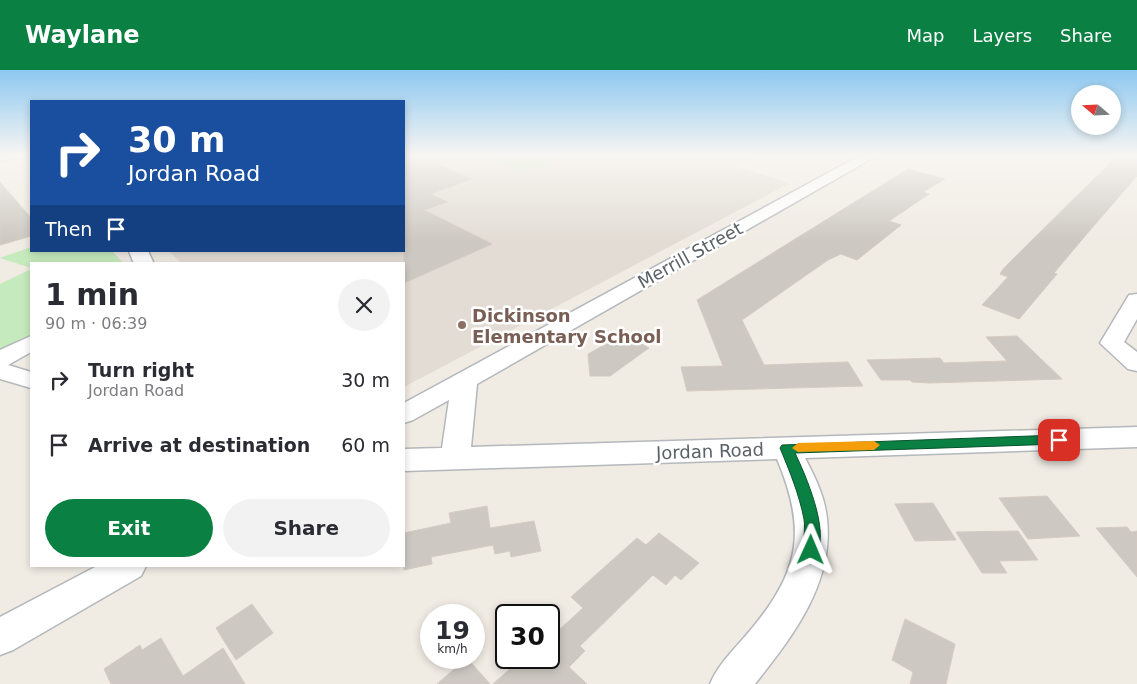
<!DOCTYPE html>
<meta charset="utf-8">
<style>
:root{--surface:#fff;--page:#f2f2f3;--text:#2b2b33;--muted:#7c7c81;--accent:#0b8043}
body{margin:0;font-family:"DejaVu Sans",sans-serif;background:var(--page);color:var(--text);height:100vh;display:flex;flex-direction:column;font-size:19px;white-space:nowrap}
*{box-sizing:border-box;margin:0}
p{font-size:16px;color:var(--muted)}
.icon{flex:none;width:28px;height:28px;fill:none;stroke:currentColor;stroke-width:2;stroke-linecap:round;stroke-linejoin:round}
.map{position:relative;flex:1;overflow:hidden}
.side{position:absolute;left:30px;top:192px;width:375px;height:305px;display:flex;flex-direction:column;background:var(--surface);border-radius:0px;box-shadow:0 2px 8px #0003}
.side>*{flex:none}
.hud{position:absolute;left:30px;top:30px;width:375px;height:152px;border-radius:0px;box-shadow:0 2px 8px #0003;background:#1a4fa0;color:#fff;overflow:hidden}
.needle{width:32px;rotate:289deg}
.buttons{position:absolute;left:1071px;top:15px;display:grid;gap:10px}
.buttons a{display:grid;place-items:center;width:50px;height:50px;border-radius:50%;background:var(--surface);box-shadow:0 2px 8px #0003;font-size:25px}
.speed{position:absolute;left:420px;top:534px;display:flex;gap:10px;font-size:25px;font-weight:700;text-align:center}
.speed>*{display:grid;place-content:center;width:65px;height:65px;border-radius:50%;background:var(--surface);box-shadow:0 2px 8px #0003;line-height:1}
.speed small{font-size:12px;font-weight:400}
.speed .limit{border:2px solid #111;border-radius:8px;background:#fff;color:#111}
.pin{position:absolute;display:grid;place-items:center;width:42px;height:42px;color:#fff;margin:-21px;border-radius:10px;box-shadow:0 2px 8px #0006}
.me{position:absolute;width:55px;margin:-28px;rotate:1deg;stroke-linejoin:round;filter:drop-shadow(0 0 4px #0008)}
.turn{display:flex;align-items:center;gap:18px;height:105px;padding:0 15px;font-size:22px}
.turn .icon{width:65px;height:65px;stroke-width:2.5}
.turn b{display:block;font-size:35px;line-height:42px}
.then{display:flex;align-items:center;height:48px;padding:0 15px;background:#0003;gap:10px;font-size:19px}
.round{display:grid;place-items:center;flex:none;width:52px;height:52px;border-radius:26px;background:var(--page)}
.headline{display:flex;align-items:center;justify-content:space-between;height:85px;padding:0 15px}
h1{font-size:30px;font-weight:600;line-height:38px}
.action{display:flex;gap:10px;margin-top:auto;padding:10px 15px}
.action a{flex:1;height:58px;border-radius:30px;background:var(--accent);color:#fff;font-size:20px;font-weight:600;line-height:58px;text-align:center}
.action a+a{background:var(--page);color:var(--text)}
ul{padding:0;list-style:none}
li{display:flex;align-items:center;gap:15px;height:65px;padding:0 15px}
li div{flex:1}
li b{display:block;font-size:19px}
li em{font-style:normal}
header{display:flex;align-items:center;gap:30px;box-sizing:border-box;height:70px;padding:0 25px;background:var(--accent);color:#fff}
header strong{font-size:24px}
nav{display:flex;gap:28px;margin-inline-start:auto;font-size:18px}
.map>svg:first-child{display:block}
.education{fill:#e2dcd4}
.green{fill:#c5eabd}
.building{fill:#cdc8c2;stroke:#d5cbc1}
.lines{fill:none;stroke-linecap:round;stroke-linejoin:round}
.minor-casing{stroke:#b4b8bc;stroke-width:3}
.minor{fill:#fff;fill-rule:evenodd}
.route{fill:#0b8043;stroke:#07532c}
.slow{fill:#f59e0b}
.education-dot{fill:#8d6e63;stroke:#fff;stroke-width:2}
.labels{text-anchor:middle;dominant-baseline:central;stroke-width:5;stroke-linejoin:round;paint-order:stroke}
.street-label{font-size:18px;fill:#5b6266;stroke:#fff}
.education-label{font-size:18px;font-weight:bold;fill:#785e54;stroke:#fff;text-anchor:start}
</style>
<header>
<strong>Waylane</strong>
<nav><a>Map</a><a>Layers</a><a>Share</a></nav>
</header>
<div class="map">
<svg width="1137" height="614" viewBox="0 0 1137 614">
<rect width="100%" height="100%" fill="#f0ebe3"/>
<polygon class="education" points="404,85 756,85 734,96 790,113 404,317 404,194 182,194 169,181 404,181"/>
<g class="green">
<polygon points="482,85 562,85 567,87 524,102"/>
<polygon points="31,177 31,181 112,181 124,194 31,194 31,198 0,188"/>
<polygon points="31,199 31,265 0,282 0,214"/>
</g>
<g class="building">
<polygon points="404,85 415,85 472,109 430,124 447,132 424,140 492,174 404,213"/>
<polygon points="1118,85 1137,85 1137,106 1085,166 1054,203 1057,204 1019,249 982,235 1008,207 1000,204 1004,198"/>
<polygon points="908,99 945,109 923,122 929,124 889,151 901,155 857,190 841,184 828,190 742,250 764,295 848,292 863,316 687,321 681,297 723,296 697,230"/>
<polygon points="0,112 31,148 31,166 0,175"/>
<polygon points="624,264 649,278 610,306 590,306 588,284"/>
<polygon points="1017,266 1062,309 930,313 912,312 910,310 881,310 867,290 940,288 944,293 1007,291 986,267"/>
<polygon points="1047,426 1080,466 1028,469 999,428"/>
<polygon points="933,433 956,470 915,471 895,434"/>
<polygon points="487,436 490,458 534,451 541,481 511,487 510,481 495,484 493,475 431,487 432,494 404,500 404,463 451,453 449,443"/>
<polygon points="1127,457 1131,462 1137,461 1137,507 1096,458"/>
<polygon points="1018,461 1038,490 999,491 1007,503 982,503 956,462"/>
<polygon points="659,463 699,493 681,510 675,505 666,515 653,505 580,576 585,581 569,597 587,614 493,614 522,588 549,588 549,569 583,538 571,527 637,468 646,475"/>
<polygon points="252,534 273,563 236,590 216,558"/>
<polygon points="905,549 955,574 946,614 910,614 913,602 892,590"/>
<polygon points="161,568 183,606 223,578 245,614 111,614 104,599 140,575 142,580"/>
<polygon points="467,588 490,614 437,614"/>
</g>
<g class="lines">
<g class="minor-casing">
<g id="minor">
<polygon points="0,85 18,85 16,88 0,91"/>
<path d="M861 85H878L477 314 471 377 1137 357V377L805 388C815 407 825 427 827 449 834 513 793 566 755 614H710C719 592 738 576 753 557 801 499 806 458 777 389L404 401V379L442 378 449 330 413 350 404 353V333Z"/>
<polygon points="129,181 148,181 154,194 134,194"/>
<polygon points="1137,224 1137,249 1124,272 1137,282 1137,301 1128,299 1100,273 1129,225"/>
<polygon points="31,266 31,282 8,295 31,302 31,318 0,309 0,280"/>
<polygon points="97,496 146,496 141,506 13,580 0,585 0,547"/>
</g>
</g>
<use href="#minor" class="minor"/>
</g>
<linearGradient id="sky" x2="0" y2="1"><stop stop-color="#8dc8f1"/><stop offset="0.5" stop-color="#f8f6f2"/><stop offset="1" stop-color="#f8f6f2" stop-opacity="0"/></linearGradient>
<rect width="1137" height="171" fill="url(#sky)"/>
<path class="route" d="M1059 365 1066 370 1059 374 795 383C806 406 829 459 817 484L811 486 806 484C801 474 806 461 804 449 799 424 790 402 780 378L782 375Z"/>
<polygon class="slow" points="874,371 880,375 874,380 798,382 792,378 798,373"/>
<circle class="education-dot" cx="462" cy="255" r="5"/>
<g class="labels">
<g class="street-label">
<text transform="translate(690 185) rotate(-29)">Merrill Street</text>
<text transform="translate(710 381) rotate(-2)">Jordan Road</text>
</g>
<g class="education-label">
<text x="472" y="245">Dickinson<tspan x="472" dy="21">Elementary School</tspan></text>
</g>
</g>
</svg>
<div class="buttons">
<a><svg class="needle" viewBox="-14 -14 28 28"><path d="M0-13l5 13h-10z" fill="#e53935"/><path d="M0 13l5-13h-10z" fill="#7c7c81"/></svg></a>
</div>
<div class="speed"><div>19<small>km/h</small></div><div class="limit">30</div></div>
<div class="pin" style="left:1059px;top:370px;background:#d93025"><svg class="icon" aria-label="arrive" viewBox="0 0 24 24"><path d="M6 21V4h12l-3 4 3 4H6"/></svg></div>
<svg class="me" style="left:811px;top:480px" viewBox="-20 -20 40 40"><path d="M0-17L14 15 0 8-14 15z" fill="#0b8043" stroke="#fff" stroke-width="4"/></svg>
<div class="hud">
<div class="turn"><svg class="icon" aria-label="right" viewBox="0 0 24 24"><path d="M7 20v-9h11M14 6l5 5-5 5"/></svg><div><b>30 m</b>Jordan Road</div></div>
<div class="then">Then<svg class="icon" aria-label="arrive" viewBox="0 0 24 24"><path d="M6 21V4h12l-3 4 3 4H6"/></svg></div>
</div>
<section class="side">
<div class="headline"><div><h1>1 min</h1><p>90 m · 06:39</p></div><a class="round"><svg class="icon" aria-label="close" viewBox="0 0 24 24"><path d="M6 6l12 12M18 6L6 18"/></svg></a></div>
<ul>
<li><svg class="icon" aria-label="right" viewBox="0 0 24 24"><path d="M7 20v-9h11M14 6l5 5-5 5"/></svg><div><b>Turn right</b><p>Jordan Road</p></div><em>30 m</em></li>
<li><svg class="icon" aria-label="arrive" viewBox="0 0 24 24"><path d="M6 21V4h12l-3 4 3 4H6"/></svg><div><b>Arrive at destination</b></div><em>60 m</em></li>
</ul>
<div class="action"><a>Exit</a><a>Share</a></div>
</section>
</div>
